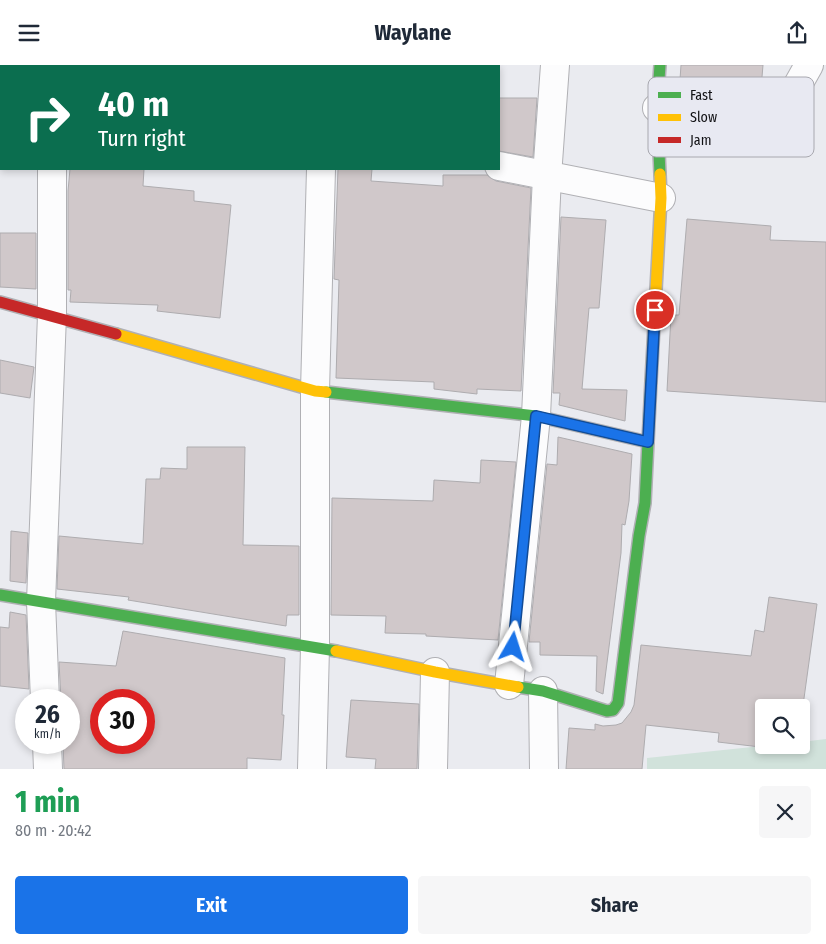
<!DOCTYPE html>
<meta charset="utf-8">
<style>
:root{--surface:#fff;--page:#f6f6f7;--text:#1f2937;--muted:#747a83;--accent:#1a73e8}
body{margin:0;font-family:"Fira Sans Condensed",sans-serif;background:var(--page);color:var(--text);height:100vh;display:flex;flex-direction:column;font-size:19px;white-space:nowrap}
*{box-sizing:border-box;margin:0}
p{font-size:16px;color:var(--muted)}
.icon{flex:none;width:28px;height:28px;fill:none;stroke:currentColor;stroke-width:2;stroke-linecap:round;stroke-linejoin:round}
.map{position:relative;height:704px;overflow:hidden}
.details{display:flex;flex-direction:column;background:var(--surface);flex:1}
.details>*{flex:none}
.hud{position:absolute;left:0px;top:0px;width:500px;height:105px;box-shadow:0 2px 8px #0003;background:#0b6e4f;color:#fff;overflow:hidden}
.fabs{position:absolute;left:755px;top:634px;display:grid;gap:10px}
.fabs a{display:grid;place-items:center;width:55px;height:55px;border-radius:5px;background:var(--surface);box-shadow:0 2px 8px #0003;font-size:25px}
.speed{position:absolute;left:15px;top:624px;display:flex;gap:10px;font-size:25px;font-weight:700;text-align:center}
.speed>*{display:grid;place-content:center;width:65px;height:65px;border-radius:50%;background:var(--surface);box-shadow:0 2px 8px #0003;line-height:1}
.speed small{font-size:12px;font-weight:400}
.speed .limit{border:8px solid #d22;background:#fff;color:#111}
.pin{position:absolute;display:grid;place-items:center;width:42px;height:42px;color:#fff;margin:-21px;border:2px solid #fff;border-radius:50%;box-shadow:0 1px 5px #0007}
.me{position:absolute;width:55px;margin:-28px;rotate:6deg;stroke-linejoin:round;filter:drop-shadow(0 0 4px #0008)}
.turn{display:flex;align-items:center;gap:18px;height:105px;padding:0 15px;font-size:22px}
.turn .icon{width:65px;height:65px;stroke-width:2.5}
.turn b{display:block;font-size:35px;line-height:42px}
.round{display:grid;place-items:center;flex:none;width:52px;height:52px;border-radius:5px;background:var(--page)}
.overview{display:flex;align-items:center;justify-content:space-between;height:85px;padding:0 15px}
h1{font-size:30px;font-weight:700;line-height:38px;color:#1e9e55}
.action{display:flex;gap:10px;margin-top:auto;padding:10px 15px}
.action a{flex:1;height:58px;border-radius:5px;background:var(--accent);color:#fff;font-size:20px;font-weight:700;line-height:58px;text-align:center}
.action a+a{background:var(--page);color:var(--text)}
header{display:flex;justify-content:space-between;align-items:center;height:65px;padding:0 15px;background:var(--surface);font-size:22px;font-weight:700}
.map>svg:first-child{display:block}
.green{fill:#d1e2db}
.building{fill:#d0c8ca;stroke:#aeacaf;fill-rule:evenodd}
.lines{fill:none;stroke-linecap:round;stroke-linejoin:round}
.street-casing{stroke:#b0b0b4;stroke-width:30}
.fast-casing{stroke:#b0b0b4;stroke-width:14}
.slow-casing{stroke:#b0b0b4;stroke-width:14}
.jam-casing{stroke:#b0b0b4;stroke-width:14}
.street{stroke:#fcfcfd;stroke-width:28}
.fast{stroke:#4caf50;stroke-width:11}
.slow{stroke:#ffc107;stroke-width:11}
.jam{stroke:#c62828;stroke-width:11}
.route-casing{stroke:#114b97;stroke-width:12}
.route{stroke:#1a73e8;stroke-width:9}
.key{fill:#e8e9f2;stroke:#a8a8af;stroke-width:1}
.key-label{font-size:14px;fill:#111114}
</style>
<header><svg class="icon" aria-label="menu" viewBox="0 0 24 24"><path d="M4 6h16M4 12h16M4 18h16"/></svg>Waylane<svg class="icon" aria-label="share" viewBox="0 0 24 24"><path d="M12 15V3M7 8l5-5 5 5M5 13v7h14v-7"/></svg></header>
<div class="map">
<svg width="826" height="704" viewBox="0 0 826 704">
<rect width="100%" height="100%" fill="#eaebf0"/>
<polygon class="green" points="826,674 826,704 647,704 647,693 772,680 801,680 801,677"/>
<g class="building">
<polygon points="681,0 763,0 760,36 679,29"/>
<polygon points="499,33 537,33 533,92 499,86"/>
<polygon points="70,104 144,104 143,121 194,126 194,136 231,140 220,253 157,246 158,240 70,237 71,225 68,225 68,126"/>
<polygon points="338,104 372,104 371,116 443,121 443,110 487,110 496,116 531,123 521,326 477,324 477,329 434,324 434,317 336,313 339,215 334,214"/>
<polygon points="561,152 606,155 599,243 589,243 582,324 627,325 625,356 559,340 560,328 553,328"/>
<polygon points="687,154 771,161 770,175 826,177 826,337 667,326 671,250 679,250"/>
<polygon points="0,168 36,168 36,224 0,222"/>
<polygon points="0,295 34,302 30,333 0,328"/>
<polygon points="558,372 632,389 629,436 625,460 622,459 621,488 603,629 596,626 597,591 540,590 540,577 529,577 547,399 557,400"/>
<polygon points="187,382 245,382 243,480 299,481 299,550 287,550 286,561 128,535 129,532 57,524 59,471 143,479 146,414 160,414 161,403 187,404"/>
<polygon points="481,395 516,397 498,575 426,571 426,569 385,568 386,551 331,550 332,433 433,436 434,415 480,418"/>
<polygon points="11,466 28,468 26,518 10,516"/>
<polygon points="769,532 817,539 801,655 801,642 764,642 764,680 794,680 794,686 718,677 719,668 646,660 642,704 566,704 569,663 595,665 595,659 603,661 616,660 622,658 631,647 634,640 641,580 751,591 755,565 764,567"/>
<polygon points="10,547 26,550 29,624 0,621 0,562 9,563"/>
<path d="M123 566 285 593 282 650H284L281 695 247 693V704H64L63 678H69V635H61L59 597 116 601ZM101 635H144V678H101Z"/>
<polygon points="351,635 419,639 417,704 375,704 376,694 346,692"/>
</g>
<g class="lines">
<g class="street-casing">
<g id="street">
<polyline points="52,0 52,1"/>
<polyline points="115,0 119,1"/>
<polyline points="326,1 326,0"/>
<polyline points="657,43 769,52 786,41 809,0"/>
<polyline points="499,101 661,133"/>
<polyline points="509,620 536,351 547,111 555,0"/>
<polyline points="543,626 544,704"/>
<polyline points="45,635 41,537 52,250 52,104"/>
<polyline points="47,678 48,704"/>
<polyline points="312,704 315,582 315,326 321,104"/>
<polyline points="433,704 435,607"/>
</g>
</g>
<g class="fast-casing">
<g id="fast">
<polyline points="660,109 657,43 660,0"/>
<polyline points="326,327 536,351 648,377"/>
<polyline points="0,530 336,586"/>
<polyline points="518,622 543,626 607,646 613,645 618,638 639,471 645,438 651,316"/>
</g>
</g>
<g class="slow-casing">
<g id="slow">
<polyline points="116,269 315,326 326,327"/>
<polyline points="651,316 661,133 660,109"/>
<polyline points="336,586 435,607 518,622"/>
</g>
</g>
<g class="jam-casing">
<polyline id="jam" points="0,237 116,269"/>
</g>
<use href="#street" class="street"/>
<use href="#fast" class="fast"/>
<use href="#slow" class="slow"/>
<use href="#jam" class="jam"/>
</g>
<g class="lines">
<g class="route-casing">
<polyline id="route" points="513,582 536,351 648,377 655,245"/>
</g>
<use href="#route" class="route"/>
</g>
<rect x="648" y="12" width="166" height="80" rx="8" class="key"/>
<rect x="658" y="27" width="23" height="6" fill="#4caf50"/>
<rect x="658" y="49" width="23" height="7" fill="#ffc107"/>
<rect x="658" y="72" width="23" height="6" fill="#c62828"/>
<g class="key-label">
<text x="690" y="35">Fast</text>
<text x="690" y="57">Slow</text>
<text x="690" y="80">Jam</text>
</g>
</svg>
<div class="fabs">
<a><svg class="icon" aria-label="search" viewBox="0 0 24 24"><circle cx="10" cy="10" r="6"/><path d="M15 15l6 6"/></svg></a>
</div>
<div class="speed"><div>26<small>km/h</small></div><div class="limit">30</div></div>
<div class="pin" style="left:655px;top:245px;background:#d93025"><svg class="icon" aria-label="arrive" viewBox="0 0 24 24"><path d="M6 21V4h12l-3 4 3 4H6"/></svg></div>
<svg class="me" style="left:513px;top:582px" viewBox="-20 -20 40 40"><path d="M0-17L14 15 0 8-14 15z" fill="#1a73e8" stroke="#fff" stroke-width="4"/></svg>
<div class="hud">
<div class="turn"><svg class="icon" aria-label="right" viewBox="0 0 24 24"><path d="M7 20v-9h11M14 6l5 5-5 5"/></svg><div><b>40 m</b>Turn right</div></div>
</div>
</div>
<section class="details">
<div class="overview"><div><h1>1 min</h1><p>80 m · 20:42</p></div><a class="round"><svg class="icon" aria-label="close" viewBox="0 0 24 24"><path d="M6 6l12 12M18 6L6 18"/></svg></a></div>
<div class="action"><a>Exit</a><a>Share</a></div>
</section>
